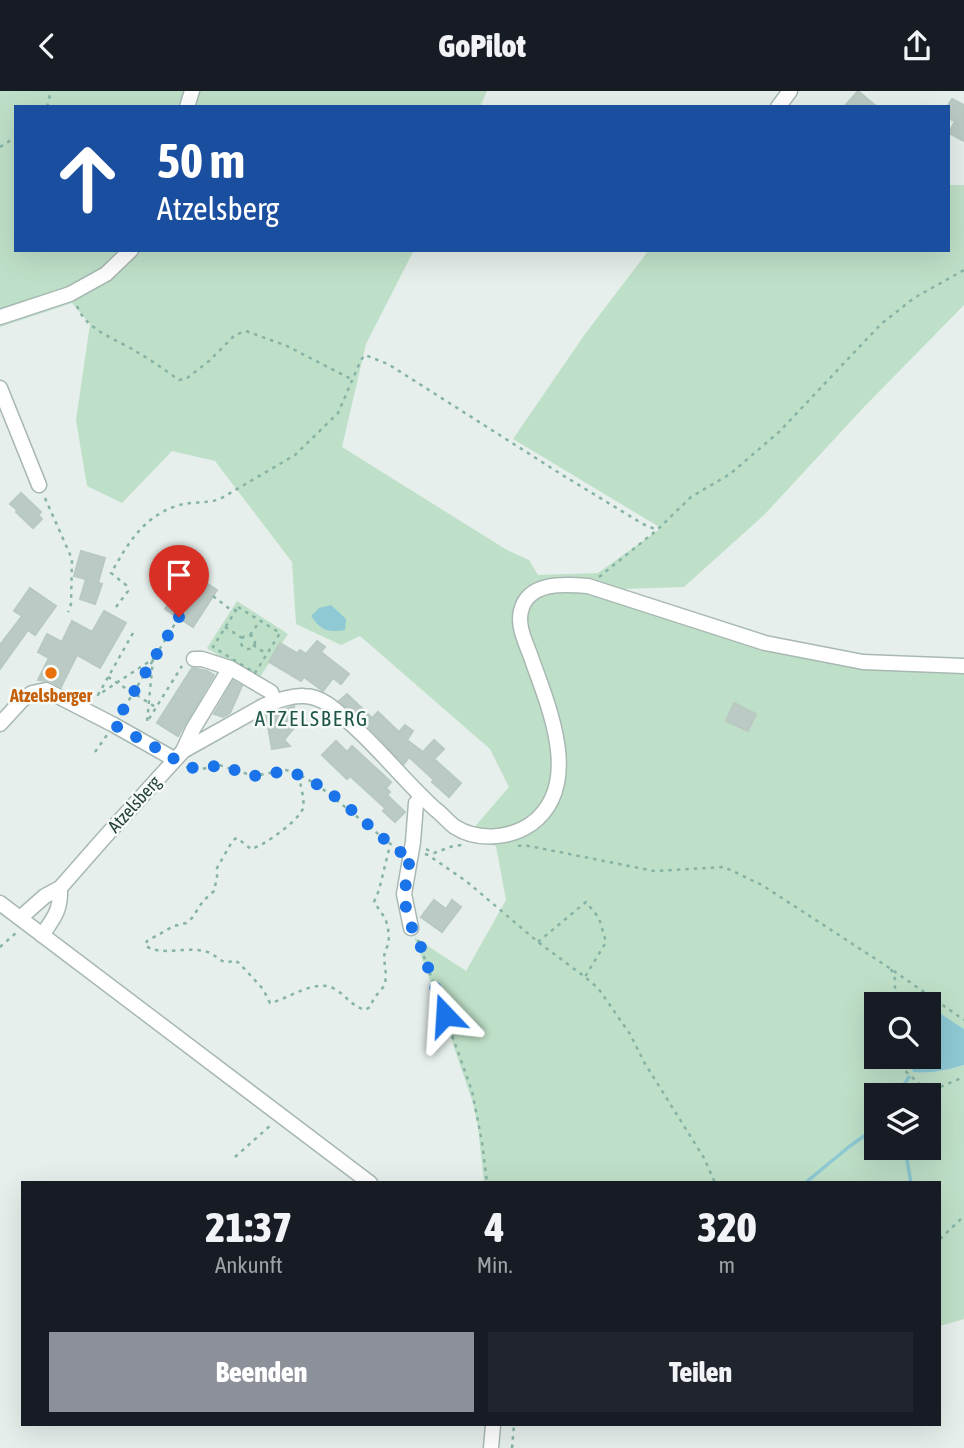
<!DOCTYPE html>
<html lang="de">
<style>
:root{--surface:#171b24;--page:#20242c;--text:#f1f3f6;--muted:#9ea1a6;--accent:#8c9099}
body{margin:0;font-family:"Asap Condensed",sans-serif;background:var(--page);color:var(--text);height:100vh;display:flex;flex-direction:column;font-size:26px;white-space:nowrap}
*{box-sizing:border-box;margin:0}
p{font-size:23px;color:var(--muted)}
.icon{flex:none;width:38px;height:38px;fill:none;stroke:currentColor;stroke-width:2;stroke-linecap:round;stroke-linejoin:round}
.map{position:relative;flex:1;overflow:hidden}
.details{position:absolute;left:21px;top:1090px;width:920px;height:245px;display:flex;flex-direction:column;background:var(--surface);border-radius:0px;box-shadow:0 7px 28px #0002}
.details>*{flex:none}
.top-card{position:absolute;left:14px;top:14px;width:936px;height:147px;border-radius:0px;box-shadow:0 7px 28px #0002;background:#1a4fa0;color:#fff;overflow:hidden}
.controls{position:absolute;left:864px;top:901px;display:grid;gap:14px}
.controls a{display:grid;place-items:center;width:77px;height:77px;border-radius:0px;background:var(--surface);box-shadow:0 7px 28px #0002;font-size:35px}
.pin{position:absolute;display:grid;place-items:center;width:60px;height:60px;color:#fff;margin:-72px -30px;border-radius:50% 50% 50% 0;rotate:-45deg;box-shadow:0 0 7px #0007}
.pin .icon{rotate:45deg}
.me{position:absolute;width:77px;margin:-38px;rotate:340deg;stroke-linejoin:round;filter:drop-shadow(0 0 5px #0008)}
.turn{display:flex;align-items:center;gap:24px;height:147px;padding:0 28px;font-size:32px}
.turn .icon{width:91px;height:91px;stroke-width:2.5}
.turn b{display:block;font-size:49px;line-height:60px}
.eta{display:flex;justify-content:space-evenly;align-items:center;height:119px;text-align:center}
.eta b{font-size:42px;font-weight:800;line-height:49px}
.action{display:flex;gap:14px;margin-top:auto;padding:14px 28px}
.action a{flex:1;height:80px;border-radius:0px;background:var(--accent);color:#fff;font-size:28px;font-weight:800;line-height:80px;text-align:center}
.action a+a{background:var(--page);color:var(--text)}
header{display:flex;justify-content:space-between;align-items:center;height:91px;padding:0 28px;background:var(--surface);font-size:32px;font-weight:800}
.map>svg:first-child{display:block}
.green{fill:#bfe0c8;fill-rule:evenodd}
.water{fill:#8ec9d4}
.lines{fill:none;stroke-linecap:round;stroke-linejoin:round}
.stream{stroke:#8ec9d4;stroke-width:3.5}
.building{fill:#bbcac4;stroke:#b8c9c2;stroke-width:2}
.minor-casing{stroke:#a8b8b2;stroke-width:17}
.path{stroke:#86b3a5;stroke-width:2.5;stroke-dasharray:3.5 5;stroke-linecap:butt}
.minor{stroke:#fff;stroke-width:14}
.route{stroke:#1a73e8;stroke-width:12;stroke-dasharray:0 21.6}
.food-dot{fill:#e8710a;stroke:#f7fbf9;stroke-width:2.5}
.labels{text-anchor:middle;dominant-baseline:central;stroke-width:5;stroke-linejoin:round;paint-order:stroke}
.food-label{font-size:18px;font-weight:bold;fill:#c56008;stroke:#f7fbf9}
.street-label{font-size:18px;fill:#24423a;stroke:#f7fbf9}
.quarter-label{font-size:21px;letter-spacing:2px;fill:#1f5548;stroke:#f7fbf9}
</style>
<header><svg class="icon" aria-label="back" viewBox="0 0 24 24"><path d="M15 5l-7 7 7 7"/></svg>GoPilot<svg class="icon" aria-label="share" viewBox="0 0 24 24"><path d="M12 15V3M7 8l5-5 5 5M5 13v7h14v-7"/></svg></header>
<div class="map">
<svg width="964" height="1357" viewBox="0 0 964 1357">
<rect width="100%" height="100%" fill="#e6efeb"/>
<g class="green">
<path d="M0 0H487L480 16H16V159H414L366 253 342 356 507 459 529 469 538 484 598 482 661 437 513 348 585 243 649 159H948L949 94H964V214L864 316 765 423 684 496 623 498 765 552 863 571 964 573V938L929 915V914H877V966H907L913 981C931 983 947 979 964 974V1228L940 1235V1092H484L478 1036 473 1012 445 930 414 846 466 880 506 809 496 755 465 747 509 696 490 658 360 545 341 554 296 533 292 471 215 370 172 360 122 412 87 395 76 329 90 233 72 212 0 236ZM877 1004H929V1057H877Z"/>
<polygon points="237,510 288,543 258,589 207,557"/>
</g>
<g class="water">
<path d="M331 514 346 528 345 539C327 542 321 539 311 525L319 517Z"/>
<path d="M929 915 964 938V974C947 979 931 983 913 981L907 966H929Z"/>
</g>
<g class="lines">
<g class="stream">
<polyline points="901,1004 901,998 909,986"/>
<polyline points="903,1057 907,1069 911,1092"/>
<polyline points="805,1092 850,1055 877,1036"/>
</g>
</g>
<g class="building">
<polygon points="858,0 877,16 844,16"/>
<polygon points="952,8 964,14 964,50 949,42 955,30 948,27 948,14"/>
<polygon points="21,402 41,421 38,424 42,428 33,437 16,421 17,419 10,413"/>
<polygon points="81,460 105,467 98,492 102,493 95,513 80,508 86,488 74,485"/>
<polygon points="188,480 217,499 193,536 165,518"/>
<polygon points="30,497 56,515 35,544 28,539 0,578 0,554 22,525 14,520"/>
<polygon points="104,520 126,532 100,577 77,564 61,596 50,590 38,589 49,567 38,561 47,543 62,551 72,530 92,541"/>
<polygon points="317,550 325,556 321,561 349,583 341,593 333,587 323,600 304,586 301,590 269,571 280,552 297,562 300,559 306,563"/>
<polygon points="192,577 207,580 214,584 178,645 157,632"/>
<polygon points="233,590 242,595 230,622 223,626 214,623"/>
<polygon points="347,603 372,627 378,621 399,641 405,634 413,640 407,649 423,661 434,649 444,658 434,668 461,692 449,706 432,691 434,689 409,666 404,673 367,634 339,610"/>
<polygon points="734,612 756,623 748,640 726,630"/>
<polygon points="294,615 297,633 284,649 290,655 272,658 266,624"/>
<polygon points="336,650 347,661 352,655 391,691 386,697 390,701 387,704 405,721 395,731 383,720 385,717 350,685 347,688 322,664"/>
<polygon points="434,809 446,818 452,809 461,816 442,841 421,826"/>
</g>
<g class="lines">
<g class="minor-casing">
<g id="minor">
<polyline points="187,16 192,0"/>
<polyline points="778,16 790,0"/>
<polyline points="0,226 70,203 106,183 131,159"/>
<polyline points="0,297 39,394"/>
<polyline points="194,568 202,568 230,577 271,601 275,611"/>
<polyline points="0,633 22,609 32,602 46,599 114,634 174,668"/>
<polyline points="183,660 193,638 230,577"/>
<polyline points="0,812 370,1092"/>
<path d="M20 827 45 805 60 797 103 748 183 660 263 615C275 610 291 604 304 605 322 605 337 620 349 631 380 658 405 691 435 718 442 723 448 731 455 736 477 750 509 748 531 733 584 694 548 615 531 566 526 552 517 535 521 520 528 490 565 493 588 495L765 552 863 571 964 575"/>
<polyline points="411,837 404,803 413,751 416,712 422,706"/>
<path d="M42 844C54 827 61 819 60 797"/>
<polyline points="491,1357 493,1334"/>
</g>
</g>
<g class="path">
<polyline points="47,16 51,0"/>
<polyline points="0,56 16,46"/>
<path d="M77 215C86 239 116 248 137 261 151 269 165 279 179 289L186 288 209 270 235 244 246 240 287 255 353 289"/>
<polyline points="45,407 72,468 71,513 68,521"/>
<polyline points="599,486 657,439 691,406 730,383 779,341 881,233 914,207 964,179"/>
<polyline points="213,505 231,519 236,519"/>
<path d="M116 516 128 500 126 494 111 482C128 453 142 427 176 415 191 410 205 413 220 408L295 364 338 322 361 269 365 264 388 273 564 385 643 433 657 439"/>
<polygon points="238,516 280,542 255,582 213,556"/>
<polyline points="225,536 242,547"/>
<polyline points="133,542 98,604 153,568 147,631 182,575"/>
<polyline points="250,544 260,530"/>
<circle cx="248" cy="551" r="7"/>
<polyline points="253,554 267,563"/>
<polyline points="108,586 157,617"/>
<polyline points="120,624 179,526"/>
<polyline points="95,661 107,644"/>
<path d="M186 676 202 678 219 674 254 685 286 679C300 683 313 691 324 699L398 759"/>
<path d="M299 684C300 694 305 708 303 717 300 729 262 756 251 758L237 747 233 749 217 777V786L214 800 203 810 192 827 186 832 174 835 147 850 145 854C160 867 190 853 210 862 220 867 223 875 234 869L239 872 263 898 270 912C288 908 314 888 333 897 346 904 350 914 365 919L370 916 374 907 385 894 386 884 384 866 385 860 389 852 388 836 385 827 374 811 379 799 390 754"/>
<polyline points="518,755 524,754 654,780 724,776 762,794 891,878 964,929"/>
<polyline points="426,758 434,762 453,755 462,754"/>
<polyline points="425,763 428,764 466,790 538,851 585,886 598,897 630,943 644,971 704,1067 715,1092"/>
<polyline points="418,849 472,1000 482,1051 487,1092"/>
<polyline points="538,851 586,811 599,827 606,851 585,886"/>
<polyline points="0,856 17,841"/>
<polyline points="891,878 895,888 895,914"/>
<polyline points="897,966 901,976 926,999 940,996 964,986"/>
<polyline points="235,1066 271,1034"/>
<polyline points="940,1148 964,1125"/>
<polyline points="512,1357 514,1334"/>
</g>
<use href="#minor" class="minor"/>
</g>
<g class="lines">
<path class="route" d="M179 526 114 634 160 659 187 676 202 678 219 674 254 685 286 680C327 689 367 736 400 761L411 762C405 795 399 817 418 848L445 924"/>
</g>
<circle class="food-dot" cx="51" cy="582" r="7"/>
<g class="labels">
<g class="food-label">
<text x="51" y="604">Atzelsberger</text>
</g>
<g class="street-label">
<text transform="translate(134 713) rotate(-48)">Atzelsberg</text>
</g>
<g class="quarter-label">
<text x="312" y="627">ATZELSBERG</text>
</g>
</g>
</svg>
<div class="controls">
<a><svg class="icon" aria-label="search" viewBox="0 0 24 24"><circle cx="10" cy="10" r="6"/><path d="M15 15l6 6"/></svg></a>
<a><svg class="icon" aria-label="layers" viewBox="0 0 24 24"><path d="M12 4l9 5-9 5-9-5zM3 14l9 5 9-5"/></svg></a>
</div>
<div class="pin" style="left:179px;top:526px;background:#d93025"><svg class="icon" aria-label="arrive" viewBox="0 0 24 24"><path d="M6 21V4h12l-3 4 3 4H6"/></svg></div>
<svg class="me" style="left:445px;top:924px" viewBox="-20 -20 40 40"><path d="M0-17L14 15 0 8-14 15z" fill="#1a73e8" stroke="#fff" stroke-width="4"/></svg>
<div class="top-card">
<div class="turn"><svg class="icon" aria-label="ahead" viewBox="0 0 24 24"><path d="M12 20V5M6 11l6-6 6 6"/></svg><div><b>50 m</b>Atzelsberg</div></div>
</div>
<section class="details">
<div class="eta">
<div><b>21:37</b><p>Ankunft</p></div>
<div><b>4</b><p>Min.</p></div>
<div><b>320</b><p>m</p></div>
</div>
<div class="action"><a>Beenden</a><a>Teilen</a></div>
</section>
</div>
